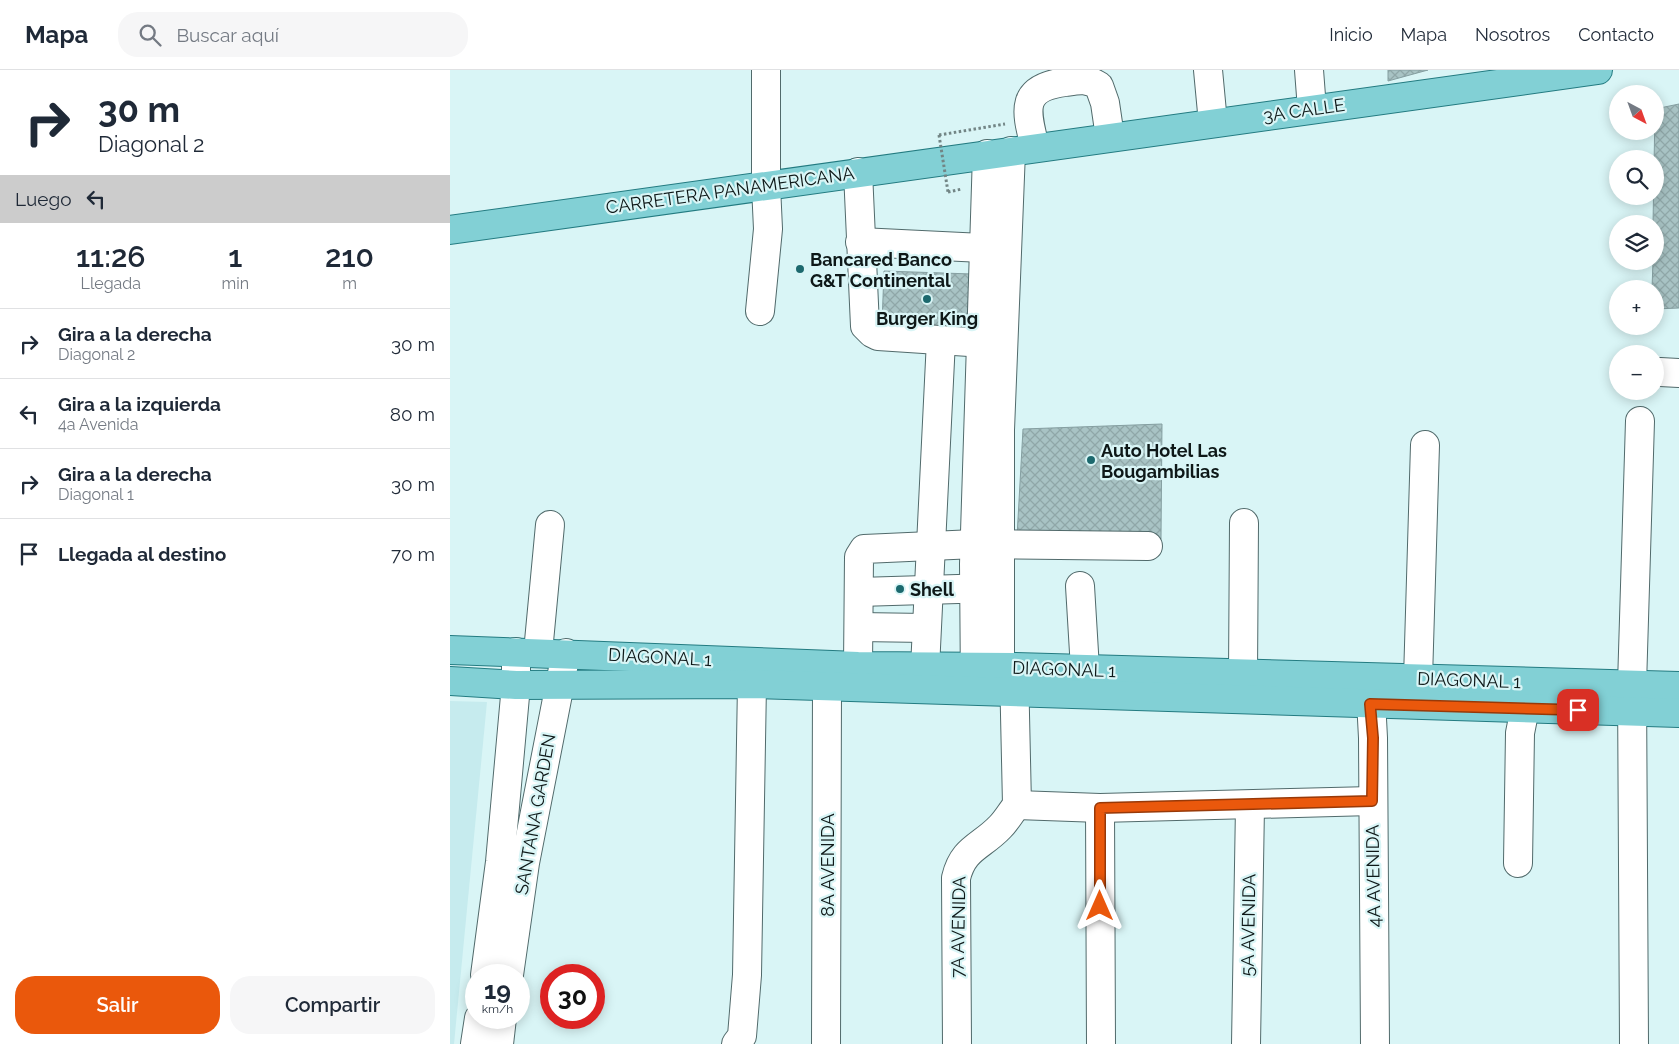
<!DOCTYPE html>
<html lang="es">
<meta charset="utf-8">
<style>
:root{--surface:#fff;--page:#f6f6f7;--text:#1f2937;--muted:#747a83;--line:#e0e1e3;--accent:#ea580c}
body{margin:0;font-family:Raleway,sans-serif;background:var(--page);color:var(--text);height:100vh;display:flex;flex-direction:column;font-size:19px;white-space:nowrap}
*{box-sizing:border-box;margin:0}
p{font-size:16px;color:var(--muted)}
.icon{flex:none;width:28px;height:28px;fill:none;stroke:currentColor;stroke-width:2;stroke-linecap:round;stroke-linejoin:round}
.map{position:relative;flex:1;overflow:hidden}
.details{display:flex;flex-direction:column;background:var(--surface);width:450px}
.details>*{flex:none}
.hud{background:#fff;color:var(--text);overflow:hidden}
.needle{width:32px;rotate:139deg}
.controls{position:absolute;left:1159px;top:15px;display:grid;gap:10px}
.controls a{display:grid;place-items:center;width:55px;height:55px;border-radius:50%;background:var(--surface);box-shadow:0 2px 12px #0003;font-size:25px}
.speed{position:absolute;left:15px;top:894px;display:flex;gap:10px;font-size:25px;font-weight:700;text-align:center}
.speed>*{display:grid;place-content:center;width:65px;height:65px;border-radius:50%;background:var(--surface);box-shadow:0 2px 12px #0003;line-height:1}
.speed small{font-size:12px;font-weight:400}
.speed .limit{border:8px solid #d22;background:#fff;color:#111}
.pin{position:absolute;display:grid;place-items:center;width:42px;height:42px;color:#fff;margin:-21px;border-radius:10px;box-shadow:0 2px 8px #0006}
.me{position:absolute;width:55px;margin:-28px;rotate:0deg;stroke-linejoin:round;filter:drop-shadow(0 0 4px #0008)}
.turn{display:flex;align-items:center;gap:18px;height:105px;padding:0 15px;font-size:22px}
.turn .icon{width:65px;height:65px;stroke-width:2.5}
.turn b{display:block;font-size:35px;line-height:42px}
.then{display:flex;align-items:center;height:48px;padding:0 15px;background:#0003;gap:10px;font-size:19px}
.eta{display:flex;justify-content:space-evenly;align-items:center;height:85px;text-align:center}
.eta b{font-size:30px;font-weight:600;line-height:35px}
.cta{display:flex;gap:10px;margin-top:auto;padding:10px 15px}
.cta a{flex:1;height:58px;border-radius:20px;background:var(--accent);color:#fff;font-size:20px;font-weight:600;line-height:58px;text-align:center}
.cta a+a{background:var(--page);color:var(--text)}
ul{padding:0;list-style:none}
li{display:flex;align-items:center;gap:15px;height:70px;padding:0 15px;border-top:1px solid var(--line)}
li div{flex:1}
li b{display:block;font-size:19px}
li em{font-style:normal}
header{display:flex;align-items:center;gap:30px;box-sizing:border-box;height:70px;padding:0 25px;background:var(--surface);border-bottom:1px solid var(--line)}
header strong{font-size:24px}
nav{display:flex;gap:28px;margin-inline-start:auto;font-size:18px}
.search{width:350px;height:45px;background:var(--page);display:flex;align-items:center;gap:12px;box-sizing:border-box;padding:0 18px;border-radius:20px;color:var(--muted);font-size:19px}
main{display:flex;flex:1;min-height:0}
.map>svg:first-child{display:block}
.built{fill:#c6ebee}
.building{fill:url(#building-cross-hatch);stroke:#859fa1}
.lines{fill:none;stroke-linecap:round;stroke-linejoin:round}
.minor-casing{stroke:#516a6b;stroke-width:30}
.major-casing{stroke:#237b81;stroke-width:30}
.path{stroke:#728585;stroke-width:3;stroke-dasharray:2.5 2.5;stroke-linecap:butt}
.minor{stroke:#fff;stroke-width:28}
.major{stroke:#82d0d5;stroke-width:28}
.path-bridge{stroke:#728585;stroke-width:3;stroke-dasharray:2.5 2.5;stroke-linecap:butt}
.route-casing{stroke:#983908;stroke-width:12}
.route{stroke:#ea580c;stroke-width:9}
.poi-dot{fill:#1c696e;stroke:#d9f5f6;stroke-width:2}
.labels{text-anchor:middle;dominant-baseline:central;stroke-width:4.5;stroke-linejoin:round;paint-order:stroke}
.street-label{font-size:18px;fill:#0e1818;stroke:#d9f5f6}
.poi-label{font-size:18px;font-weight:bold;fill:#0e1818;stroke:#d9f5f6;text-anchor:start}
</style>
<header>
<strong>Mapa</strong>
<div class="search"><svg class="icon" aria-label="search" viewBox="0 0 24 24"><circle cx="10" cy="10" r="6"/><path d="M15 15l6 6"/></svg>Buscar aquí</div>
<nav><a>Inicio</a><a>Mapa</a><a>Nosotros</a><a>Contacto</a></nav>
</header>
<main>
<section class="details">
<div class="hud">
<div class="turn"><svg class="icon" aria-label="right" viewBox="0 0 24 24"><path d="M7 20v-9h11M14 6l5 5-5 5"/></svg><div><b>30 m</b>Diagonal 2</div></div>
<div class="then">Luego<svg class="icon" aria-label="left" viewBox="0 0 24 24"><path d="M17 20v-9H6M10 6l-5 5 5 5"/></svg></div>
</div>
<div class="eta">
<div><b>11:26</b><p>Llegada</p></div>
<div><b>1</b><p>min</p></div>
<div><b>210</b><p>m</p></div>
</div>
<ul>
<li><svg class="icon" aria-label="right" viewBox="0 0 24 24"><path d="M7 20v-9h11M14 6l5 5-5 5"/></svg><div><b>Gira a la derecha</b><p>Diagonal 2</p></div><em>30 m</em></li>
<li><svg class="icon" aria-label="left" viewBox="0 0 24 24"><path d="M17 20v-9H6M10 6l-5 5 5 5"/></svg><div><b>Gira a la izquierda</b><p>4a Avenida</p></div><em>80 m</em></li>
<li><svg class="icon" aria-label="right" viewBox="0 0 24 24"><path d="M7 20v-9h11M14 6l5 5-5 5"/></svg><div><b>Gira a la derecha</b><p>Diagonal 1</p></div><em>30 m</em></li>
<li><svg class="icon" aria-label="arrive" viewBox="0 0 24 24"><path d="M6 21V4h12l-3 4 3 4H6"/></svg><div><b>Llegada al destino</b></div><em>70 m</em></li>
</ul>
<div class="cta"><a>Salir</a><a>Compartir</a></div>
</section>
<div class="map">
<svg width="1229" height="974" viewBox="0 0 1229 974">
<defs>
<pattern id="building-cross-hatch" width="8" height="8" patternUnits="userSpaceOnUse" patternTransform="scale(1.25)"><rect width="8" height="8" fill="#a8c3c4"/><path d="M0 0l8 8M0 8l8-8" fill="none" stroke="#8fa7a8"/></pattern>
</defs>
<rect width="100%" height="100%" fill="#d9f5f6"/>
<polygon class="built" points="0,631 37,632 4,974 0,974"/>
<g class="building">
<polygon points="938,0 978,0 938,11"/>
<polygon points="1229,34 1229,238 1205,239 1205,219 1202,219 1203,191 1205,191 1205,154 1203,154 1205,39"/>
<polygon points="434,201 522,204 520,257 432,254"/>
<polygon points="712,354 711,469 567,467 573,359"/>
</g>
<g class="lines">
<g class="minor-casing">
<g id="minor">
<polyline points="758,0 763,53"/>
<polyline points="859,0 862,39"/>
<path d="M585 77C576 41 569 18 615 12 629 10 637 8 649 16L655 33 660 67"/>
<polyline points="408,102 415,256 422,263 428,266 550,274"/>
<polyline points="410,172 553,179"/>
<polyline points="310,241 318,159 316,116 316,0"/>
<polyline points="1210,302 1229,303"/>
<polyline points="630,516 635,599"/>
<polyline points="409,522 541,518"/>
<polyline points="409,557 476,558"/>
<polyline points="88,582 100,455"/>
<polyline points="408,596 409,487 414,479 525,474 698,476"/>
<polyline points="475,598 491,270"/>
<polyline points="564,599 567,735"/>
<polyline points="793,604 794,453"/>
<polyline points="968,609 975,375"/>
<polyline points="920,611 923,668 925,974"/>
<polyline points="550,619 550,360 561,81"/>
<polyline points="525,620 524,494 537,84"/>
<polyline points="567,735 650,738 922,731"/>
<polyline points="650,738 651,974"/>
<polyline points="1068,793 1070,663 1075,638"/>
<polyline points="35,905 50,792 66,615 66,582"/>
<polyline points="59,905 75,793 116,583"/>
<polyline points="25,974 29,948"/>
<polyline points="49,974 52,948"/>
<polyline points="286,974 292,966 297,905 302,614"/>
<polyline points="376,974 377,616"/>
<path d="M507 974 506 808C513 778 531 777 550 757 557 750 561 742 567 735"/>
<polyline points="796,974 800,736"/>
<polyline points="1184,974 1182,615 1190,351"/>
</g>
</g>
<g class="major-casing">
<g id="major">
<polyline points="0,160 1148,0"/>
<polyline points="0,580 408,596 564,597 1229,616"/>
<polyline points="0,611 66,615 306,614 1229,643"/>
</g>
</g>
<g class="path">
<polyline points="489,65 555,54"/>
<polyline points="498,122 512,119"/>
</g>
<use href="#minor" class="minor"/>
<use href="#major" class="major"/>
<polyline class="path-bridge" points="489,65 498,122"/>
</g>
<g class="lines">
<g class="route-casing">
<polyline id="route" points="650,836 650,738 922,731 923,668 920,634 1128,640"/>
</g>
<use href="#route" class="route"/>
</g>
<g class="poi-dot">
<circle cx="350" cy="199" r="5"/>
<circle cx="477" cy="229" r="5"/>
<circle cx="641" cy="390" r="5"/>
<circle cx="450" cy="519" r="5"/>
</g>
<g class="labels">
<g class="street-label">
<text transform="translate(854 40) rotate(-8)">3A CALLE</text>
<text transform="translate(280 120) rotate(-8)">CARRETERA PANAMERICANA</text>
<text transform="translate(210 587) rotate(3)">DIAGONAL 1</text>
<text transform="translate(614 599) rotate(2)">DIAGONAL 1</text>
<text transform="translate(1019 610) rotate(2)">DIAGONAL 1</text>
<text transform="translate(85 744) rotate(-80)">SANTANA GARDEN</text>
<text transform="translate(377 795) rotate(-90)">8A AVENIDA</text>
<text transform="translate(923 806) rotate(-91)">4A AVENIDA</text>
<text transform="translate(798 855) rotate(-89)">5A AVENIDA</text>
<text transform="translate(508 857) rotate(-89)">7A AVENIDA</text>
</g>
<g class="poi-label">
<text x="360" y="189">Bancared Banco<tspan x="360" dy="21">G&amp;T Continental</tspan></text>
<text x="477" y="248" text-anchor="middle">Burger King</text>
<text x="651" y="380">Auto Hotel Las<tspan x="651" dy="21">Bougambilias</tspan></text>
<text x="460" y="519">Shell</text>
</g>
</g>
</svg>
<div class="controls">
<a><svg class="needle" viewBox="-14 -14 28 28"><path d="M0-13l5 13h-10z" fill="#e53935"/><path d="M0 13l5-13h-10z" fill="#747a83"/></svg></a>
<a><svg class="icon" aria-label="search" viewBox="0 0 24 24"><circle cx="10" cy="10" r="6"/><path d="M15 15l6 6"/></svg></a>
<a><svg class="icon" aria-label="layers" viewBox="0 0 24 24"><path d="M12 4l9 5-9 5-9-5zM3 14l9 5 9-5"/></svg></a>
<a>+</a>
<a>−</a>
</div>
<div class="speed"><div>19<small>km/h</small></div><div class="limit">30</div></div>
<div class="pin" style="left:1128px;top:640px;background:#d93025"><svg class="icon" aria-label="arrive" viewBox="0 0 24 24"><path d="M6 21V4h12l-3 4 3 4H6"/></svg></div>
<svg class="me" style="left:650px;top:836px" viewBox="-20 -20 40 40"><path d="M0-17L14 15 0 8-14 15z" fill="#ea580c" stroke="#fff" stroke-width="4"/></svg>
</div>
</main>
